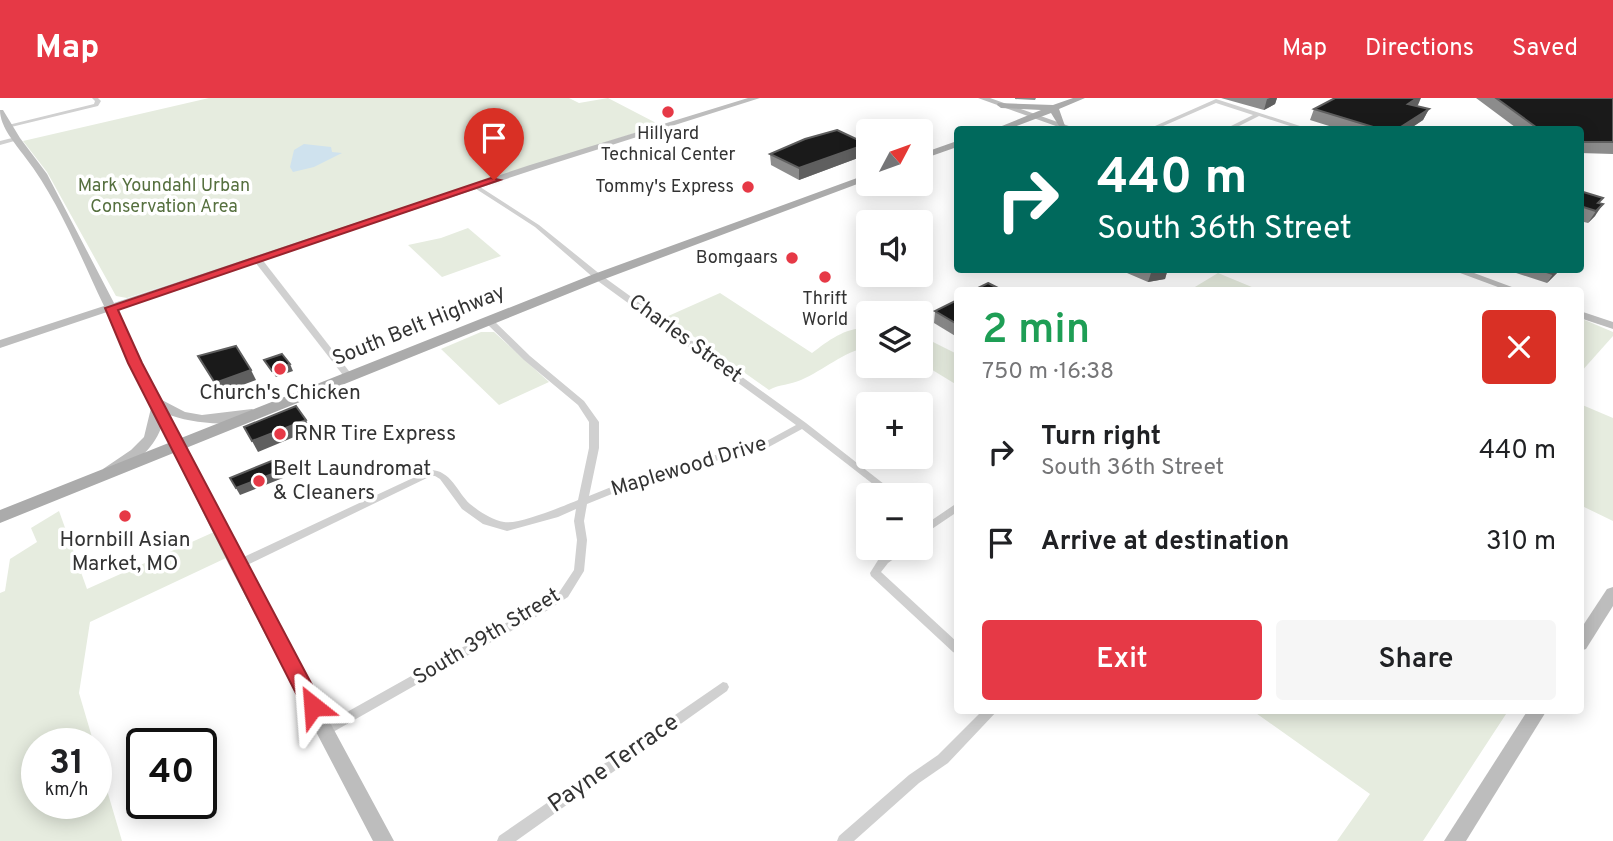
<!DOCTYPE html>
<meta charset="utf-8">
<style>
:root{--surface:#fff;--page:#f6f6f6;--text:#202124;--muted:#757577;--accent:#e63946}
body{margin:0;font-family:Overpass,sans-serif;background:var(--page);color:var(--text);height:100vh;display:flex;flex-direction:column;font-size:26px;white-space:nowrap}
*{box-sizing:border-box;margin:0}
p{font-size:23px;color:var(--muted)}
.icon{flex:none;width:38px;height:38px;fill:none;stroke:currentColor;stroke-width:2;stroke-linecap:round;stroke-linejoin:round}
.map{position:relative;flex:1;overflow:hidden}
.details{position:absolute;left:954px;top:189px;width:630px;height:427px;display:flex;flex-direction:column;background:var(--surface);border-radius:7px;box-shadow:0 4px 18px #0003}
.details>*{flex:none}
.guide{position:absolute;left:954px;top:28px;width:630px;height:147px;border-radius:7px;box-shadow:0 4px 18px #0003;background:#00695c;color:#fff;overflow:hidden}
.needle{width:46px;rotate:49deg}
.controls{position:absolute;left:856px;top:21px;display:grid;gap:14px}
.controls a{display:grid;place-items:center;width:77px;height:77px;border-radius:7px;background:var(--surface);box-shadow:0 4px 18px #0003;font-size:35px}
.speed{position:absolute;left:21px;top:630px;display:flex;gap:14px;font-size:35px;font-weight:700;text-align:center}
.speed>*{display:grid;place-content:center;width:91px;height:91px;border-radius:50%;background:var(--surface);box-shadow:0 4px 18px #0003;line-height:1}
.speed small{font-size:18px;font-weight:400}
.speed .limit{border:4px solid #111;border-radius:10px;background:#fff;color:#111}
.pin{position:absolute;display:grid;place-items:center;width:60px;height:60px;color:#fff;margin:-72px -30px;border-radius:50% 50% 50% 0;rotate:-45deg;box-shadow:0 0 7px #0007}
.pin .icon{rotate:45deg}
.me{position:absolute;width:77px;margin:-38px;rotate:332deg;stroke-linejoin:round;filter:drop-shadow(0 0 5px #0008)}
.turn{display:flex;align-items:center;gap:24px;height:147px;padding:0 28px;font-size:32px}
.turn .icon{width:91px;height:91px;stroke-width:2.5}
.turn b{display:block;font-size:49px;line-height:60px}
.round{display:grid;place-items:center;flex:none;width:74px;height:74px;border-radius:7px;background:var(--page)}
.overview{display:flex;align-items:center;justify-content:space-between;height:119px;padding:0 28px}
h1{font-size:42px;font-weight:600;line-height:52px;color:#1e9e55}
.button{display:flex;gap:14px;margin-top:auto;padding:14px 28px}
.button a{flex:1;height:80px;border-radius:7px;background:var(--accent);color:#fff;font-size:28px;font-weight:600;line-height:80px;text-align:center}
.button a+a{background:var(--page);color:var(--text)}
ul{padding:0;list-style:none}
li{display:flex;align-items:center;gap:21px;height:91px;padding:0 28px}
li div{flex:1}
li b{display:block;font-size:26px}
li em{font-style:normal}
header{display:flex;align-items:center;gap:42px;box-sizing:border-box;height:98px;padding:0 35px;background:var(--accent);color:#fff}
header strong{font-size:33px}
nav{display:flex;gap:38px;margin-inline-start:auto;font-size:24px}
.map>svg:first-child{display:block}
.green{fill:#e6ecdf}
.water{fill:#cfe2ee}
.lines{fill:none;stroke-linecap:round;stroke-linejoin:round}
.street{fill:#d0d0d0;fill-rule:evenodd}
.secondary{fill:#bdbdbd;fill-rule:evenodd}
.primary{fill:#ababab;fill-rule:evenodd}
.wall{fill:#8c8c8c}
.shaded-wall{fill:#5f5f5f}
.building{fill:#1a1a1a;stroke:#5f5f5f;stroke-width:2}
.route{fill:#e63946;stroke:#96252e;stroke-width:2}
.poi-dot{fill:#e63946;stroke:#fff;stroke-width:2.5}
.labels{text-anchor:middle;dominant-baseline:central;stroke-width:7;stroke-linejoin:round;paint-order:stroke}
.far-poi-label{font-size:18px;fill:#333;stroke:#fff}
.far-park-label{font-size:18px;fill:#56703f;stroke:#fff}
.street-label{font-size:21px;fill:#333;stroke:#fff}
.poi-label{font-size:21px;fill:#333;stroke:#fff}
.near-street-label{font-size:24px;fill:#333;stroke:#fff}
</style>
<header>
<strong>Map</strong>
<nav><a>Map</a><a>Directions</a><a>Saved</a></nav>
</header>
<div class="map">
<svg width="1613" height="743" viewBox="0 0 1613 743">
<rect width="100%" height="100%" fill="#fff"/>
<g class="green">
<path d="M209 0H569L579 5 608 0 660 27C481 83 305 144 127 200L116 198 47 74 23 43Z"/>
<polygon points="468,130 501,158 442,179 408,147 441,140"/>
<polygon points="1218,175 1259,192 1190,192"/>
<path d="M720 195 812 255C829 242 846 229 868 230V249C843 254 824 272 801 282 790 287 780 286 769 292L666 219Z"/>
<polygon points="1580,220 1613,234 1613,238 1580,275"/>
<polygon points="481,234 494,234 549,284 499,307 441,251"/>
<polygon points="921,238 957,256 957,287 921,265"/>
<polygon points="1580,306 1613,320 1613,423 1580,407"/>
<polygon points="59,413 87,491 214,434 226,460 90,524 79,595 94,646 37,646 37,705 96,705 96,655 122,743 0,743 0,495 5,493 10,461 37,444 31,430"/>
<polygon points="1253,613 1508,613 1423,743 1337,743 1370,696"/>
</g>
<polygon class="water" points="304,46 331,49 332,54 342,55 314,69 293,74 290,69 294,52"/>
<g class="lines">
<g class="street">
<polygon points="92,0 98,0 101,3 98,8 7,30 4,28 94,6 95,3"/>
<polygon points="1216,1 1300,28 1301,29 1298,32 1291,32 1293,29 1259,18 1231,32 1223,32 1253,17 1216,5 1154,32 1146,32"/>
<polygon points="16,39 18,40 18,42 0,47 0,43"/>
<path d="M473 87H477L539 127 601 177 806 325 898 397H887L802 331 767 350 659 377 587 406 584 423 587 442 584 473 568 499 548 512 326 638 322 636 320 632 322 628 540 506 560 493 574 472 577 442 574 423 576 411 558 419 507 433 483 426 462 411 440 381 435 378H431L241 470H233L232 467 233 464 430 372C451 372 457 394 470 406 480 414 492 422 504 424 518 427 564 408 578 402L589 350V324L578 307 524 262 486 225V221H492L530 258 584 303 599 324V350L589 398 653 372 761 346 796 327 595 181 535 129 473 89Z"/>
<polygon points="255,160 261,160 352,277 353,279 352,281 346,281 255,164"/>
<polygon points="957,405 957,414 920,439 920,429 924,427 920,424 920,414 932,422"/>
<polygon points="894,450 906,450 905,453 888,465 881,474 957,544 957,556 953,554 871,478 870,475 880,459"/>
<polygon points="723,584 727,585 729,589 727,593 516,743 497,743 499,738"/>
<polygon points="983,612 998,612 948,665 919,685 854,743 837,743 839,738 909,677 938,657"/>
</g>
<g class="secondary">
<path d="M748 0H760L536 71 117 211 160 301 185 314 202 317 252 311 259 315C240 332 189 325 167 316L245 467 394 743H373L229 467 161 330C153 352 132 369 110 376L103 371 131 352 144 339 151 310 107 214 0 250V242L104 208C80 158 59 103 25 59 15 45 0 29 0 12H3L20 40 47 76 114 205 530 67Z"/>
<polygon points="978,0 990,0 1080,32 1067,32"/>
<polygon points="1452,172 1466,172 1520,192 1506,192"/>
<polygon points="1580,213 1613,224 1613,231 1580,220"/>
<polygon points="1613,489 1613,508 1586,551 1580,553 1580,532 1607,491"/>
<polygon points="1528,612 1547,612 1466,743 1444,743"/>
</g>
<g class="primary">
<polygon points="1073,0 1085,0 1059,11 1065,28 1059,28 1051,15 1006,32 992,32 1041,12 1001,10 997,7 998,5 1053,7"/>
<polygon points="957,43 957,49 920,62 920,56"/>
<polygon points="868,76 868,82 602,182 0,425 0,412 594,176"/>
</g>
</g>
<g class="wall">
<polygon points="1015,0 1036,0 1035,2 1015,1"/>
<polygon points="1221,0 1277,0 1275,6 1264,12"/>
<polygon points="1476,0 1613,0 1613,56 1580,55 1580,32 1519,32"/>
<polygon points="1418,7 1417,8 1429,11 1423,22 1408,32 1342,32 1310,22 1314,11"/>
<polygon points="770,56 866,57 799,82 771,67"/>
<polygon points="1580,93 1603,100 1599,105 1595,118 1588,125 1580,123"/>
<polygon points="1120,172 1171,172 1167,174 1165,181 1148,184"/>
<polygon points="1507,172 1560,172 1547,185"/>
<polygon points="957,202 957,239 934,225 935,213"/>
</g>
<g class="shaded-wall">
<polygon points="1270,0 1277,0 1275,6 1264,12 1267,1"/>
<polygon points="1417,0 1421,0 1418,7 1403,16 1408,6"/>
<polygon points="1429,11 1423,22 1408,32 1396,32"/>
<polygon points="867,46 866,57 799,82 799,70"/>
<polygon points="1603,106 1595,118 1588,125 1596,113"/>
<polygon points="1152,172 1171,172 1167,174 1165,181 1148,184"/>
<polygon points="1557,172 1560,172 1547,185 1553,176"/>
<polygon points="290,266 293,273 276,279 272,273"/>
<polygon points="251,272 256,282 221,295 215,285"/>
<polygon points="306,322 311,332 258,354 252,343"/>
<polygon points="280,373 283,380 240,397 236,390"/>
</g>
<g class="building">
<polygon points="1335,0 1417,0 1408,6 1429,11 1396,32 1383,32 1314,11"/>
<polygon points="1496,0 1613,0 1613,44 1580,44 1580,32 1540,32"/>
<polygon points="837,32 867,46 799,70 770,56 805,41"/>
<polygon points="1580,93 1603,100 1598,105 1603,106 1596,113 1580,108"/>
<polygon points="1540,172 1557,172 1553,176"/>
<polygon points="988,185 1002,192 974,192"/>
<polygon points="957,202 957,226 935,213"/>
<polygon points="236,248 251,272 215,285 198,258"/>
<polygon points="282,256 290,266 272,273 264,262"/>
<polygon points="296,308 306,322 252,343 244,329"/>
<polygon points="274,362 280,373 236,390 230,380"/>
</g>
<polygon class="route" points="491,80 500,82 118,212 142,265 320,602 323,608 320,615 313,617 306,615 128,265 105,210"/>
<g class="poi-dot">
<circle cx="668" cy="14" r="7"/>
<circle cx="748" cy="89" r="7"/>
<circle cx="792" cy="160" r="7"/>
<circle cx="825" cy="179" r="7"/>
<circle cx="280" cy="271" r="7"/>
<circle cx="280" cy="336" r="7"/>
<circle cx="259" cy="383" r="7"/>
<circle cx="125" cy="418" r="7"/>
</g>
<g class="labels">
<g class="far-poi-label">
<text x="668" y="36">Hillyard<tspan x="668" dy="21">Technical Center</tspan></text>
<text x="734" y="89" text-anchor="end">Tommy's Express</text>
<text x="778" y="160" text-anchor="end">Bomgaars</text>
<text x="825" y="201">Thrift<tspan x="825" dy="21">World</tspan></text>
</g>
<g class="far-park-label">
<text x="164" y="88">Mark Youndahl Urban<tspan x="164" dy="21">Conservation Area</tspan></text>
</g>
<g class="street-label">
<text transform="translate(419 228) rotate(-22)">South Belt Highway</text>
<text transform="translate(685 241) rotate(36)">Charles Street</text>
<text transform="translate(689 369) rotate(-17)">Maplewood Drive</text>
<text transform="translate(487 539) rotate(-31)">South 39th Street</text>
</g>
<g class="poi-label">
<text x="280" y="295">Church's Chicken</text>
<text x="294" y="336" text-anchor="start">RNR Tire Express</text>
<text x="273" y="371" text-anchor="start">Belt Laundromat<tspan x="273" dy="24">&amp; Cleaners</tspan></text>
<text x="125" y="442">Hornbill Asian<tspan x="125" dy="24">Market, MO</tspan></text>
</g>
<g class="near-street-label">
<text transform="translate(614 666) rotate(-35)">Payne Terrace</text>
</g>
</g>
</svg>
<div class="controls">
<a><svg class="needle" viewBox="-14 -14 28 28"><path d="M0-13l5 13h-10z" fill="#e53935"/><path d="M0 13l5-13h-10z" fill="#757577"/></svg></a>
<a><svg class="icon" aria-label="sound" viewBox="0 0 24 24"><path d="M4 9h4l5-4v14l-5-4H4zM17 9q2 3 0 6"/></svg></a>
<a><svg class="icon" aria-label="layers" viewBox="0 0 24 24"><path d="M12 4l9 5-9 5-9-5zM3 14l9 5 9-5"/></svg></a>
<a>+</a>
<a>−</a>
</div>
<div class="speed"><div>31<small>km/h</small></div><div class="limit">40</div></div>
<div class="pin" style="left:494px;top:82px;background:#d93025"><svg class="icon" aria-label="arrive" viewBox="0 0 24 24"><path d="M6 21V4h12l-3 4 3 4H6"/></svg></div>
<svg class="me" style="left:313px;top:608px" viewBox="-20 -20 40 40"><path d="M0-17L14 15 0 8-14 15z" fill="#e63946" stroke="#fff" stroke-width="4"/></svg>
<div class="guide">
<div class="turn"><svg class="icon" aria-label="right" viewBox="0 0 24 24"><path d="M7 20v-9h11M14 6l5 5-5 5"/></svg><div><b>440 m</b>South 36th Street</div></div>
</div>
<section class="details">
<div class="overview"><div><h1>2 min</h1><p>750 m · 16:38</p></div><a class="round" style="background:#d93025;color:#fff"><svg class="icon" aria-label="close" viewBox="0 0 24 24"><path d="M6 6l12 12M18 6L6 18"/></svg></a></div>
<ul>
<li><svg class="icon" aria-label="right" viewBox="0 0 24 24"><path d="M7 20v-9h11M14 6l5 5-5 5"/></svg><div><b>Turn right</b><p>South 36th Street</p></div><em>440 m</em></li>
<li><svg class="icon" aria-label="arrive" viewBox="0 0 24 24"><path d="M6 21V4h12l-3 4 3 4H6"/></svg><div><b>Arrive at destination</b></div><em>310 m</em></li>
</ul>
<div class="button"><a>Exit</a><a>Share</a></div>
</section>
</div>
